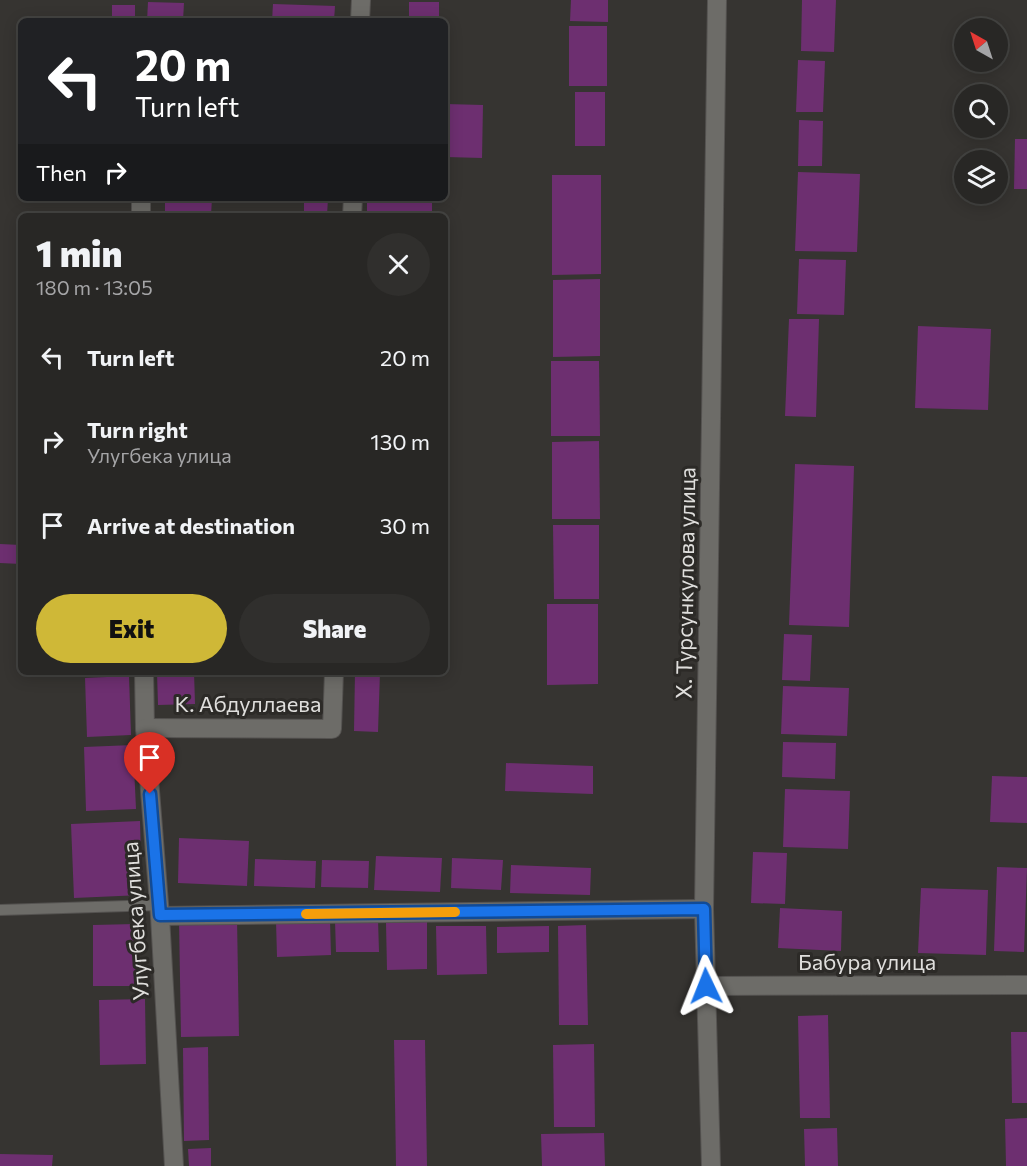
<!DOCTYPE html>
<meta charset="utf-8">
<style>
:root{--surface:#282725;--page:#302f2d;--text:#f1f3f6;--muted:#a5a5a7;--line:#444442;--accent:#cfb837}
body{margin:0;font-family:Commissioner,sans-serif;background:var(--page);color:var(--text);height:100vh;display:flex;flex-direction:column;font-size:22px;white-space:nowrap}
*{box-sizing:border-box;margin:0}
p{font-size:20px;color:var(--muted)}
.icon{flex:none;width:33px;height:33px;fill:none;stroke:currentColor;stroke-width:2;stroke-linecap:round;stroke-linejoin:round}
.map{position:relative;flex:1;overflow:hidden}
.panel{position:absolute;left:18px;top:213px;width:430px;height:462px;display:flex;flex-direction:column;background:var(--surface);border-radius:9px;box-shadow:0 3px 15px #0003,0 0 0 2px var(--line)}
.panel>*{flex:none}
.top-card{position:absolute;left:18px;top:18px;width:430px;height:183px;border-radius:9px;box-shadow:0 3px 15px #0003,0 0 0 2px var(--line);background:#202124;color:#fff;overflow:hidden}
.needle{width:39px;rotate:321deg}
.fabs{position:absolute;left:954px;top:18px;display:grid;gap:12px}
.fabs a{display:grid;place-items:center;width:54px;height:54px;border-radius:50%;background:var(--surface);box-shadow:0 3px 15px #0003,0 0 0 2px var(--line);font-size:30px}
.pin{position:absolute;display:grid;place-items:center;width:51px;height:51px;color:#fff;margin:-62px -26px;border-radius:50% 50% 50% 0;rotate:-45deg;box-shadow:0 0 6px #0007}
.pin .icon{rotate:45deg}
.me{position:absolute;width:66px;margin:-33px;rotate:358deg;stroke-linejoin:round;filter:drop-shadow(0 0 4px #0008)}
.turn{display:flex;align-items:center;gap:21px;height:126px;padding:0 18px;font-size:27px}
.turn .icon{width:78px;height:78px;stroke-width:2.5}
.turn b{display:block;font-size:42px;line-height:51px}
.then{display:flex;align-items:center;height:57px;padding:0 18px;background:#0003;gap:12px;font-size:22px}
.round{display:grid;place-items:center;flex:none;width:63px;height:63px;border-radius:32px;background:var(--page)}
.summary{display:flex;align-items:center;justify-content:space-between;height:102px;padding:0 18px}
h1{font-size:36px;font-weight:800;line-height:45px}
.action{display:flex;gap:12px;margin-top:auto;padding:12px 18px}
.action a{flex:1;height:69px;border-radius:36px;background:var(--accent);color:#111;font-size:24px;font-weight:800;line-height:69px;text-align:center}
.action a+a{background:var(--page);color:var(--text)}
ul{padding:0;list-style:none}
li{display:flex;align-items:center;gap:18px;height:84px;padding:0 18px}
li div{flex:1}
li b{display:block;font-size:22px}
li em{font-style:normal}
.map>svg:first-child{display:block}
.building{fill:#6d2f70}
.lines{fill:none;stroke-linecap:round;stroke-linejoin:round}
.lane-casing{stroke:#545250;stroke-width:12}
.street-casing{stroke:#545250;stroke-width:20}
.secondary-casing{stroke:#545250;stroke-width:20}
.lane{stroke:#6d6c68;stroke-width:10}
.street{stroke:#6d6c68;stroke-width:18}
.secondary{stroke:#6d6c68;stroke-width:18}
.route-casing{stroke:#114b97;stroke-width:15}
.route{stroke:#1a73e8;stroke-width:10}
.slow{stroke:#f59e0b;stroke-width:10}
.labels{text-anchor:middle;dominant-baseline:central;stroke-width:6;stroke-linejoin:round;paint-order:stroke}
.street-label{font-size:22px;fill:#dfdedc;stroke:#2c2a27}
</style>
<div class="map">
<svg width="1027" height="1166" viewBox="0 0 1027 1166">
<rect width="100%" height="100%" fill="#363431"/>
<g class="building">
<polygon points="571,0 608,0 608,22 570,21"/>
<polygon points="802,0 836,0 834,52 801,51"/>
<polygon points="148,2 184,3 183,21 147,21"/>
<rect x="409" y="2" width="30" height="19"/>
<polygon points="273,4 335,6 334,21 272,21"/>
<rect x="112" y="5" width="23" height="16"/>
<rect x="569" y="26" width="38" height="60"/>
<polygon points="798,60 825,61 823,112 796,112"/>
<rect x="575" y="92" width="30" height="54"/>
<polygon points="446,104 483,105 482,158 446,157"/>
<polygon points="799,120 823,121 822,166 798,166"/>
<polygon points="1015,139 1027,139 1027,189 1014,189"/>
<polygon points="798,172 860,174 857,252 795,251"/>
<polygon points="552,175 601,175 601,274 552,275"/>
<polygon points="165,198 212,198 211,216 165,216"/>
<polygon points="304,198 328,198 327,216 304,216"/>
<rect x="367" y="198" width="65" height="18"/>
<polygon points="799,259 846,260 844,315 797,314"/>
<polygon points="600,279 600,356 553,357 553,280"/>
<polygon points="789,319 819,319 816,417 785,416"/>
<polygon points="918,326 991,329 988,410 915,408"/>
<polygon points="551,361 599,361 600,436 551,436"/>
<polygon points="599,441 600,519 552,519 552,442"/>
<polygon points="795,464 854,466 849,627 789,625"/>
<polygon points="553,525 599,525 599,599 554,599"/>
<polygon points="0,544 21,545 21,564 0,563"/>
<polygon points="547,604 598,604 598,684 547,685"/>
<polygon points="784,634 812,635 810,681 782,680"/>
<polygon points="157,672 194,672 195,704 158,705"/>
<polygon points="355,672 380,672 378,732 354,731"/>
<polygon points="129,676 131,735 87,737 85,678"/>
<polygon points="783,686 849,688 847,736 781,734"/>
<polygon points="783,742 836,743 835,779 782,777"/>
<polygon points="133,745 136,809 86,811 84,747"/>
<polygon points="506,763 593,766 593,794 505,791"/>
<polygon points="992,776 1027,777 1027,823 990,822"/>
<polygon points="785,789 850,791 848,849 783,847"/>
<polygon points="140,821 142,895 74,898 71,824"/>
<polygon points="179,838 249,841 247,886 178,883"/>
<polygon points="753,852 787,853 785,904 751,903"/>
<polygon points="376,856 442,858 440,892 374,890"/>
<polygon points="452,858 503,860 501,890 451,888"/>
<polygon points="255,859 316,861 315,888 254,886"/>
<polygon points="322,860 369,861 368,888 321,887"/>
<polygon points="511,865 591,868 590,895 510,893"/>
<polygon points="997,867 1027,868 1024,952 994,951"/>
<polygon points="921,888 988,890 986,955 918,953"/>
<polygon points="780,908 842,911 841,951 778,948"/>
<polygon points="237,918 239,1036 181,1037 179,919"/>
<polygon points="330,920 331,955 277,957 276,921"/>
<polygon points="378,920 379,952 336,952 335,921"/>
<polygon points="427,922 427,969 387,970 386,923"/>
<polygon points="135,924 136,986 93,986 93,925"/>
<polygon points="586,925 588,1025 559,1025 558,926"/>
<polygon points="436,926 486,926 487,974 437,975"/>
<polygon points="549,926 549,952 497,953 497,927"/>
<polygon points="145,999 146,1064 100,1065 99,1000"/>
<polygon points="828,1015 830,1118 800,1118 798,1016"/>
<polygon points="1011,1032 1027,1032 1027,1103 1012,1103"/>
<polygon points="394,1040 425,1040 427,1166 396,1166"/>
<polygon points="594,1044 595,1127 554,1127 553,1045"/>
<polygon points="208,1047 209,1140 184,1141 183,1048"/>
<polygon points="1027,1118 1027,1166 1006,1166 1005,1119"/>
<polygon points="837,1128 838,1166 805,1166 804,1129"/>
<polygon points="604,1133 605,1166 542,1166 541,1134"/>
<polygon points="211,1148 211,1166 189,1166 188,1149"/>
<polygon points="0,1154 53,1155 52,1166 0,1166"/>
</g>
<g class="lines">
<g class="lane-casing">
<polyline id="lane" points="0,910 159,905"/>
</g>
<g class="street-casing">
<g id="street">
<polyline points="360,21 361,0"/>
<polyline points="141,198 141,216"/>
<polyline points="352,216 353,198"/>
<polyline points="144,672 145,728 160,916 174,1166"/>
<polyline points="145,728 332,729 334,672"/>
<polyline points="160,916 704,909"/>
<polyline points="707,986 1027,985"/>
</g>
</g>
<g class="secondary-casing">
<polyline id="secondary" points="711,1166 704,909 717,0"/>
</g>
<use href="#lane" class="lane"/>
<use href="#street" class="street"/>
<use href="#secondary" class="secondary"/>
</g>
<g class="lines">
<g class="route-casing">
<polyline id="route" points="150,794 160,915 704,909 706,986"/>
</g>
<use href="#route" class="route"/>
<polyline class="slow" points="306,914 455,912"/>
</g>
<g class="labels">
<g class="street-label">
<text transform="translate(685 583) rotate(-89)">Х. Турсункулова улица</text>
<text x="248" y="703">К. Абдуллаева</text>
<text transform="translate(135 921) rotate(-94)">Улугбека улица</text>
<text x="867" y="961">Бабура улица</text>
</g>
</g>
</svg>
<div class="fabs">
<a><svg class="needle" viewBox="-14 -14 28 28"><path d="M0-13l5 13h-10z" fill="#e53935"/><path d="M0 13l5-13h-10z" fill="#a5a5a7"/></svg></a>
<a><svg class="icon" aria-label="search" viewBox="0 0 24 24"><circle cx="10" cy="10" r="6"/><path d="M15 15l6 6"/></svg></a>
<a><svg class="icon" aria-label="layers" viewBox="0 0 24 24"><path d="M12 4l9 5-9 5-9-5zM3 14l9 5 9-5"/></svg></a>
</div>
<div class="pin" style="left:150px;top:794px;background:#d93025"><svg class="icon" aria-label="arrive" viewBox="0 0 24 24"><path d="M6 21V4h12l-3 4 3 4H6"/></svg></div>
<svg class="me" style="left:706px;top:986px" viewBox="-20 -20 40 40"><path d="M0-17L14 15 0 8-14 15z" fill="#1a73e8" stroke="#fff" stroke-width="4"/></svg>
<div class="top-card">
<div class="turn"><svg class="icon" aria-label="left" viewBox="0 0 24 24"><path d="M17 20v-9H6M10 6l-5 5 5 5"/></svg><div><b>20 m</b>Turn left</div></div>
<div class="then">Then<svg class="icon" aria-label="right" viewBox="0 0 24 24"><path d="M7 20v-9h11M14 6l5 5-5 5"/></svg></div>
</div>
<section class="panel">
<div class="summary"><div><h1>1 min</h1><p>180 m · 13:05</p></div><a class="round"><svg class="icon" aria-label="close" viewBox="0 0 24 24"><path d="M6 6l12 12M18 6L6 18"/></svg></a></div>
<ul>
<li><svg class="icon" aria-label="left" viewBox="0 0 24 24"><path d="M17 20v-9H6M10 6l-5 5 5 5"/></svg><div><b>Turn left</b></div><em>20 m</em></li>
<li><svg class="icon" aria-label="right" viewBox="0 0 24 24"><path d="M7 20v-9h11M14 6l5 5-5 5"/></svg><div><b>Turn right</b><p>Улугбека улица</p></div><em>130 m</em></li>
<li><svg class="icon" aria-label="arrive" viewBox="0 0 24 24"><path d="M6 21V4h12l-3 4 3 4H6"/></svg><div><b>Arrive at destination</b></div><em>30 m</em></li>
</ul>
<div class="action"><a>Exit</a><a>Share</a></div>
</section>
</div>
